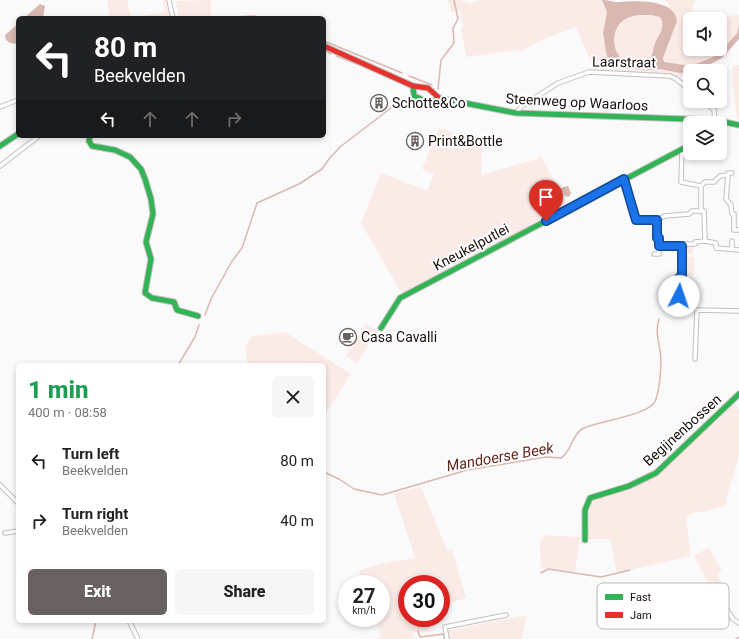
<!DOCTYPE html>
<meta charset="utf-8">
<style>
:root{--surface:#fff;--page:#f6f6f6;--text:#222;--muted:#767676;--accent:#68615f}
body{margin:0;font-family:Roboto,sans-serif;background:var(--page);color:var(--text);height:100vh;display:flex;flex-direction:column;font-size:15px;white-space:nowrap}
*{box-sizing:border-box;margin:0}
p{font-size:13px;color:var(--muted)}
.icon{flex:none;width:22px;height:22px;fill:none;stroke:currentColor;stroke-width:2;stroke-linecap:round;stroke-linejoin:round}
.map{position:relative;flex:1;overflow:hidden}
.sheet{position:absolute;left:16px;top:363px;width:310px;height:260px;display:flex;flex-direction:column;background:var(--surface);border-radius:6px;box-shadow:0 2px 6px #0003}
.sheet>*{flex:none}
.hud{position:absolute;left:16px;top:16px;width:310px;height:122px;border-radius:6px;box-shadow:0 2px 6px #0003;background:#202124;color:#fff;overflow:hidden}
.buttons{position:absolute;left:683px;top:12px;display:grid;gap:8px}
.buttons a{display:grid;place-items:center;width:44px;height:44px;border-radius:6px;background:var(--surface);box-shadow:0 2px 6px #0003;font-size:20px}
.speed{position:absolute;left:338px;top:575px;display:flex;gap:8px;font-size:20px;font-weight:700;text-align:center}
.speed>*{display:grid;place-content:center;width:52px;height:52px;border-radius:50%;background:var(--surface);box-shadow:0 2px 6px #0003;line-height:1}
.speed small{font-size:10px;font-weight:400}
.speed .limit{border:6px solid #d22;background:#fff;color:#111}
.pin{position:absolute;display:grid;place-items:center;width:34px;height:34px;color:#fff;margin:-41px -17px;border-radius:50% 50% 50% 0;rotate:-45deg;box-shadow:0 0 4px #0007}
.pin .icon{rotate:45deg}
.me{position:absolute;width:44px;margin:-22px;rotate:4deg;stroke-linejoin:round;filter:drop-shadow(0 0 3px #0008)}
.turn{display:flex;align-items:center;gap:14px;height:84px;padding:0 12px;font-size:18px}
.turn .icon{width:52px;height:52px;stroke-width:2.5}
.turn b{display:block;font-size:28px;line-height:34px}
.lanes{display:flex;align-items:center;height:38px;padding:0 12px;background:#0003;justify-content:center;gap:20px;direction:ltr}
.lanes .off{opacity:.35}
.round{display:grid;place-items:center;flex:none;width:42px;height:42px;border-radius:6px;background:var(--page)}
.summary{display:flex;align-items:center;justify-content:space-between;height:68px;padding:0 12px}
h1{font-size:24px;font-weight:800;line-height:30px;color:#1e9e55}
.primary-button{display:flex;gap:8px;margin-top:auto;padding:8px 12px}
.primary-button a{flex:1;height:46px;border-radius:6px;background:var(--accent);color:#fff;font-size:16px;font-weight:800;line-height:46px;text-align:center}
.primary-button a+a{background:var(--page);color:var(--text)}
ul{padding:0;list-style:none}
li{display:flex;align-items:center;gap:12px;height:60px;padding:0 12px}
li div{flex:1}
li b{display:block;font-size:15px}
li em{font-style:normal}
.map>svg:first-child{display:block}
.green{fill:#fbebe7}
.water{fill:#d8b8b1;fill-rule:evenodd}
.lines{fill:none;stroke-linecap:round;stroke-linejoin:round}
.stream{stroke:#d8b8b1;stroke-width:1.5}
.street-casing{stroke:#c5bfbe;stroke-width:5.5}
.fast-casing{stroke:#c5bfbe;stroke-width:7}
.jam-casing{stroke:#c5bfbe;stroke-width:7}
.street{stroke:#fefefe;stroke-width:3.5}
.fast{stroke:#30b455;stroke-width:5}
.jam{stroke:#e5322d;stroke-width:5}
.route-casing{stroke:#114b97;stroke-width:10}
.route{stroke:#1a73e8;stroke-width:7}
.labels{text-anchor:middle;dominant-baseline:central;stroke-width:4;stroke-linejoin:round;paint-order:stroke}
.street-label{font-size:14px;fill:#190e0b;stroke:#fff}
.poi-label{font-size:14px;fill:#190e0b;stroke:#fff;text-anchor:start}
.water-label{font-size:15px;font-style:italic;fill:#60261b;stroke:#fff}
.key{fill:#fff;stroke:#bab7b6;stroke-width:1}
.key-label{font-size:11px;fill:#190e0b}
</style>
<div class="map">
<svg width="739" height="639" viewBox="0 0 739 639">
<rect width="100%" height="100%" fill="#fafafa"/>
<g class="green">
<polygon points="107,0 127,0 131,18 165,12 163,0 168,0 172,18 110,18"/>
<polygon points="211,0 211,18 179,18 176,1"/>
<path d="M448 0H461L469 4 480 0H602L607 12 603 38 606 53 611 64C623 75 645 67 660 69 670 71 678 73 688 73L676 78 664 75 595 71 576 27C556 35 537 40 520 52L518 50 466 57 461 28 463 27 460 11 451 12Z"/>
<polygon points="664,0 695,0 689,21 690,49 720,49 720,19 717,19 725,12 726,17 739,14 739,26 737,33 718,55 691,66 666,63 663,58 674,30 668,2"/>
<path d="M639 15H651L660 17C666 27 659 34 655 43 653 49 653 55 649 60 645 64 640 65 635 64 610 63 609 29 624 20 628 17 634 16 639 15Z"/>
<path d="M733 65H739V120L737 119C735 101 731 83 733 65Z"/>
<polygon points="439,128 482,142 481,175 537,159 540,155 569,207 406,293 401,292 361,223 381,173 427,191 434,174 422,169"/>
<polygon points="686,246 693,246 693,254 683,254 683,248"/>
<polygon points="685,257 694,257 694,275 684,275"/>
<polygon points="366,324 377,331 357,363 346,356"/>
<path d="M285 332 351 374 324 416V365H248C245 353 243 345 253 336Z"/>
<polygon points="733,403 739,410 739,456 727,496 726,506 688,515 686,519 691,556 617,573 610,539 588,539 590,500 630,486 669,464"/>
<polygon points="421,487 448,552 452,549 466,598 441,606 441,584 407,584 407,618 427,618 429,631 412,632 414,639 375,639 381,637 375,618 381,618 381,584 363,584 359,570 389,562 415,558 394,493"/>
<polygon points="544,535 580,537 575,572 541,568 540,544"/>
<polygon points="709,548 722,571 717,574 729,596 723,601 717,602 694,555"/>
<polygon points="527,615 522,639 448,639 446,631"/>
</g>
<g class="water">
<path d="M602 0C609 0 614 3 620 2 640 0 675 0 677 21L663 58 664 62 691 66 718 55 737 33 739 26V39L722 58 697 71 680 73 659 69 647 70 616 68 610 64 606 53 603 33 607 12ZM639 15H651L660 17C666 27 659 34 655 43 653 49 653 55 649 60 645 65 640 65 635 64 610 62 609 29 624 20 628 17 634 16 639 15Z"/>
<polygon points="40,4 45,6 43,18 24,18"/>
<polygon points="18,24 18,44 10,43 6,40 5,35"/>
<polygon points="568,186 571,193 569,197 565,196 561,189 563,187"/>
</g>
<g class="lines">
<g class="stream">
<polyline points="235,17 255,16"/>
<polyline points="259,17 265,18"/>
<polyline points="324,41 402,73"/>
<polyline points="324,50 331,54"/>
<polyline points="336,56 357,64"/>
<polyline points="409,76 432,85"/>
<polyline points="438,89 441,60 454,43 453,28 458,19 454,0"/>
<polyline points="205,315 211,299 232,261 242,248 257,203 299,184 322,169 329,159 340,147 400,101"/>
<polyline points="178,365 195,337 199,325"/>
<path d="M324 472 339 479 354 489 382 495 467 470 546 457 561 458C572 451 571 436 582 429 598 421 644 416 654 403 659 396 661 371 661 361 661 346 654 334 659 319"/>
<polyline points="541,573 548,569 601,577 630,570"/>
<polyline points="418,631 420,637 444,634 444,639"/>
<polyline points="92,639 96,621"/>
<polyline points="736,639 739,637"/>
</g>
<g class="street-casing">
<g id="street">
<polyline points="169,0 173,18"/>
<polyline points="704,101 714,110 715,120"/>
<polyline points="0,107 18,100"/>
<polyline points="516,113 522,106 558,83 589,72 670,76 676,79 690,90"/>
<polyline points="720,129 724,122"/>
<polyline points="682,150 681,182 701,186 705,182 714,182 720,176 728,175 728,173 732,173"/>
<polyline points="0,166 39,136"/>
<polyline points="728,175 726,199 731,205 732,214 734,214 734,230 739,230"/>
<polyline points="624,179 636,220 657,220"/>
<polyline points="701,186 701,211 692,211 689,214 665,216 657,220 657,238 659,238 659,246 685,246 685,244 695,244 695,242 705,241"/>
<polyline points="701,211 704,211 705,241 716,243 716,248 739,250"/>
<polyline points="732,248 732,241"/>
<polyline points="654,254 659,254 659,246"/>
<polyline points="674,296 679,296 679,278 682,275 681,246"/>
<polyline points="695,359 697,310 739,311"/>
<polyline points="0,485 18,503"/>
<polyline points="5,533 18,531"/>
<polyline points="723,603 733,619 739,623"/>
<polyline points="129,621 138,639"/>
<polyline points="447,639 445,627 506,615"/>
</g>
</g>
<g class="fast-casing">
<g id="fast">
<polyline points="413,86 414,96 430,103 439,98 516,113 715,120 739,125"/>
<polyline points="90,136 89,141 92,146 115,150 130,157 141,169 145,179 151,199 153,214 146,242 151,259 145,293 152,298 174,302 177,310 198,316"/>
<polyline points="0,146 18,134"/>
<polyline points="381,328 400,298 690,145"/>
<polyline points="585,540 585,510 590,498 629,486 656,473 739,394"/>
</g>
</g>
<g class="jam-casing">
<polyline id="jam" points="324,46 413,86 428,88 439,98"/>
</g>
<use href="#street" class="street"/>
<use href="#fast" class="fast"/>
<use href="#jam" class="jam"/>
</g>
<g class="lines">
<g class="route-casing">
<polyline id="route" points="546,221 624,179 636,220 657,220 657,238 659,238 659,246 682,246 682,275 679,278 679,296"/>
</g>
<use href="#route" class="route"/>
</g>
<defs>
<g id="building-ring" transform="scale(0.9)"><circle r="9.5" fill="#fff" stroke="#68615f" stroke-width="1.5"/><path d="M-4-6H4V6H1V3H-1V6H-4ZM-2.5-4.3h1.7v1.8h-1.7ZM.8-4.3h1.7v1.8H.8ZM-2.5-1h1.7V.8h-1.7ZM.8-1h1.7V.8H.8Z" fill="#68615f"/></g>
<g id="cafe-ring" transform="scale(0.9)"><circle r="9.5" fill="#fff" stroke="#68615f" stroke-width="1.5"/><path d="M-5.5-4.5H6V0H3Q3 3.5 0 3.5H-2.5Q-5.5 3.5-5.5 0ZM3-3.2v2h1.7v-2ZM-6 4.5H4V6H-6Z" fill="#68615f"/></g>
</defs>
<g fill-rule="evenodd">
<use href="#building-ring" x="379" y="103"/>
<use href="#building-ring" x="415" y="141"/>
<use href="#cafe-ring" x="348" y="337"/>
</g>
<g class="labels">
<g class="street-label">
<text transform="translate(624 62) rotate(1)">Laarstraat</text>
<text transform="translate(577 102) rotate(3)">Steenweg op Waarloos</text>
<text transform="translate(471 247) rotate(-28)">Kneukelputlei</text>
<text transform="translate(682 430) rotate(-42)">Begijnenbossen</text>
</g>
<g class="poi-label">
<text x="392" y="103">Schotte&amp;Co</text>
<text x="428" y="141">Print&amp;Bottle</text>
<text x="361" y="337">Casa Cavalli</text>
</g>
<g class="water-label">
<text transform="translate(500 457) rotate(-10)">Mandoerse Beek</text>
</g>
</g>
<rect x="597" y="583" width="132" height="46" rx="6" class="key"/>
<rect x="605" y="594" width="18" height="6" fill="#30b455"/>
<rect x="605" y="612" width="18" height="6" fill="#e5322d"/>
<g class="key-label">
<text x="630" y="601">Fast</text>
<text x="630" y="619">Jam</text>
</g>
</svg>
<div class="buttons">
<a><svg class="icon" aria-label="sound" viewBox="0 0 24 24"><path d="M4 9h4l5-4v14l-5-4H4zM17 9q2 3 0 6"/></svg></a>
<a><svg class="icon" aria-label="search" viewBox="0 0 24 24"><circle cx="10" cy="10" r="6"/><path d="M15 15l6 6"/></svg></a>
<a><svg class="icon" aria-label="layers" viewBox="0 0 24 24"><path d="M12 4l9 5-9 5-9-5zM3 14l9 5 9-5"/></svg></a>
</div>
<div class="speed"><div>27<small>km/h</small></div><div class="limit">30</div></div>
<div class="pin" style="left:546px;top:221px;background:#d93025"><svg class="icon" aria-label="arrive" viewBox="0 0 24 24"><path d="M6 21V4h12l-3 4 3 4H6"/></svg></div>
<svg class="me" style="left:679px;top:296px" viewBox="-20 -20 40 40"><circle r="19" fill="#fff"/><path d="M0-13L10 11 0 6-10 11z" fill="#1a73e8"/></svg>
<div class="hud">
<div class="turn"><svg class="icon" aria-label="left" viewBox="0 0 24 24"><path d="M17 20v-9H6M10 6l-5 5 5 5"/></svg><div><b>80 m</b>Beekvelden</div></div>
<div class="lanes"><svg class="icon" aria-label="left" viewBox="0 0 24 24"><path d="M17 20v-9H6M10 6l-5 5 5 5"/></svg><svg class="icon off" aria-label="ahead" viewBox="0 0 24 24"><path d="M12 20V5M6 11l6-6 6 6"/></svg><svg class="icon off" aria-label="ahead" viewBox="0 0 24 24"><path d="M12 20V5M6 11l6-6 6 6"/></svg><svg class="icon off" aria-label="right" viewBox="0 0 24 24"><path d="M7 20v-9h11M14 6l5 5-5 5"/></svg></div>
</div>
<section class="sheet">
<div class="summary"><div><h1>1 min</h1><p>400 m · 08:58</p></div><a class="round"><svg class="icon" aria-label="close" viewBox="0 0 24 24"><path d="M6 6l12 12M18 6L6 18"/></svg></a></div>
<ul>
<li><svg class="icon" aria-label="left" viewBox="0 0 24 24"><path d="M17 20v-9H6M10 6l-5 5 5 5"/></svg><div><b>Turn left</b><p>Beekvelden</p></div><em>80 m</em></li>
<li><svg class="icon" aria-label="right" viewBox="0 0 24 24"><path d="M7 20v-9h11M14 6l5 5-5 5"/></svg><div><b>Turn right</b><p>Beekvelden</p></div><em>40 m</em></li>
</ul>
<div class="primary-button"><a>Exit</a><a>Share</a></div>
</section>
</div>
